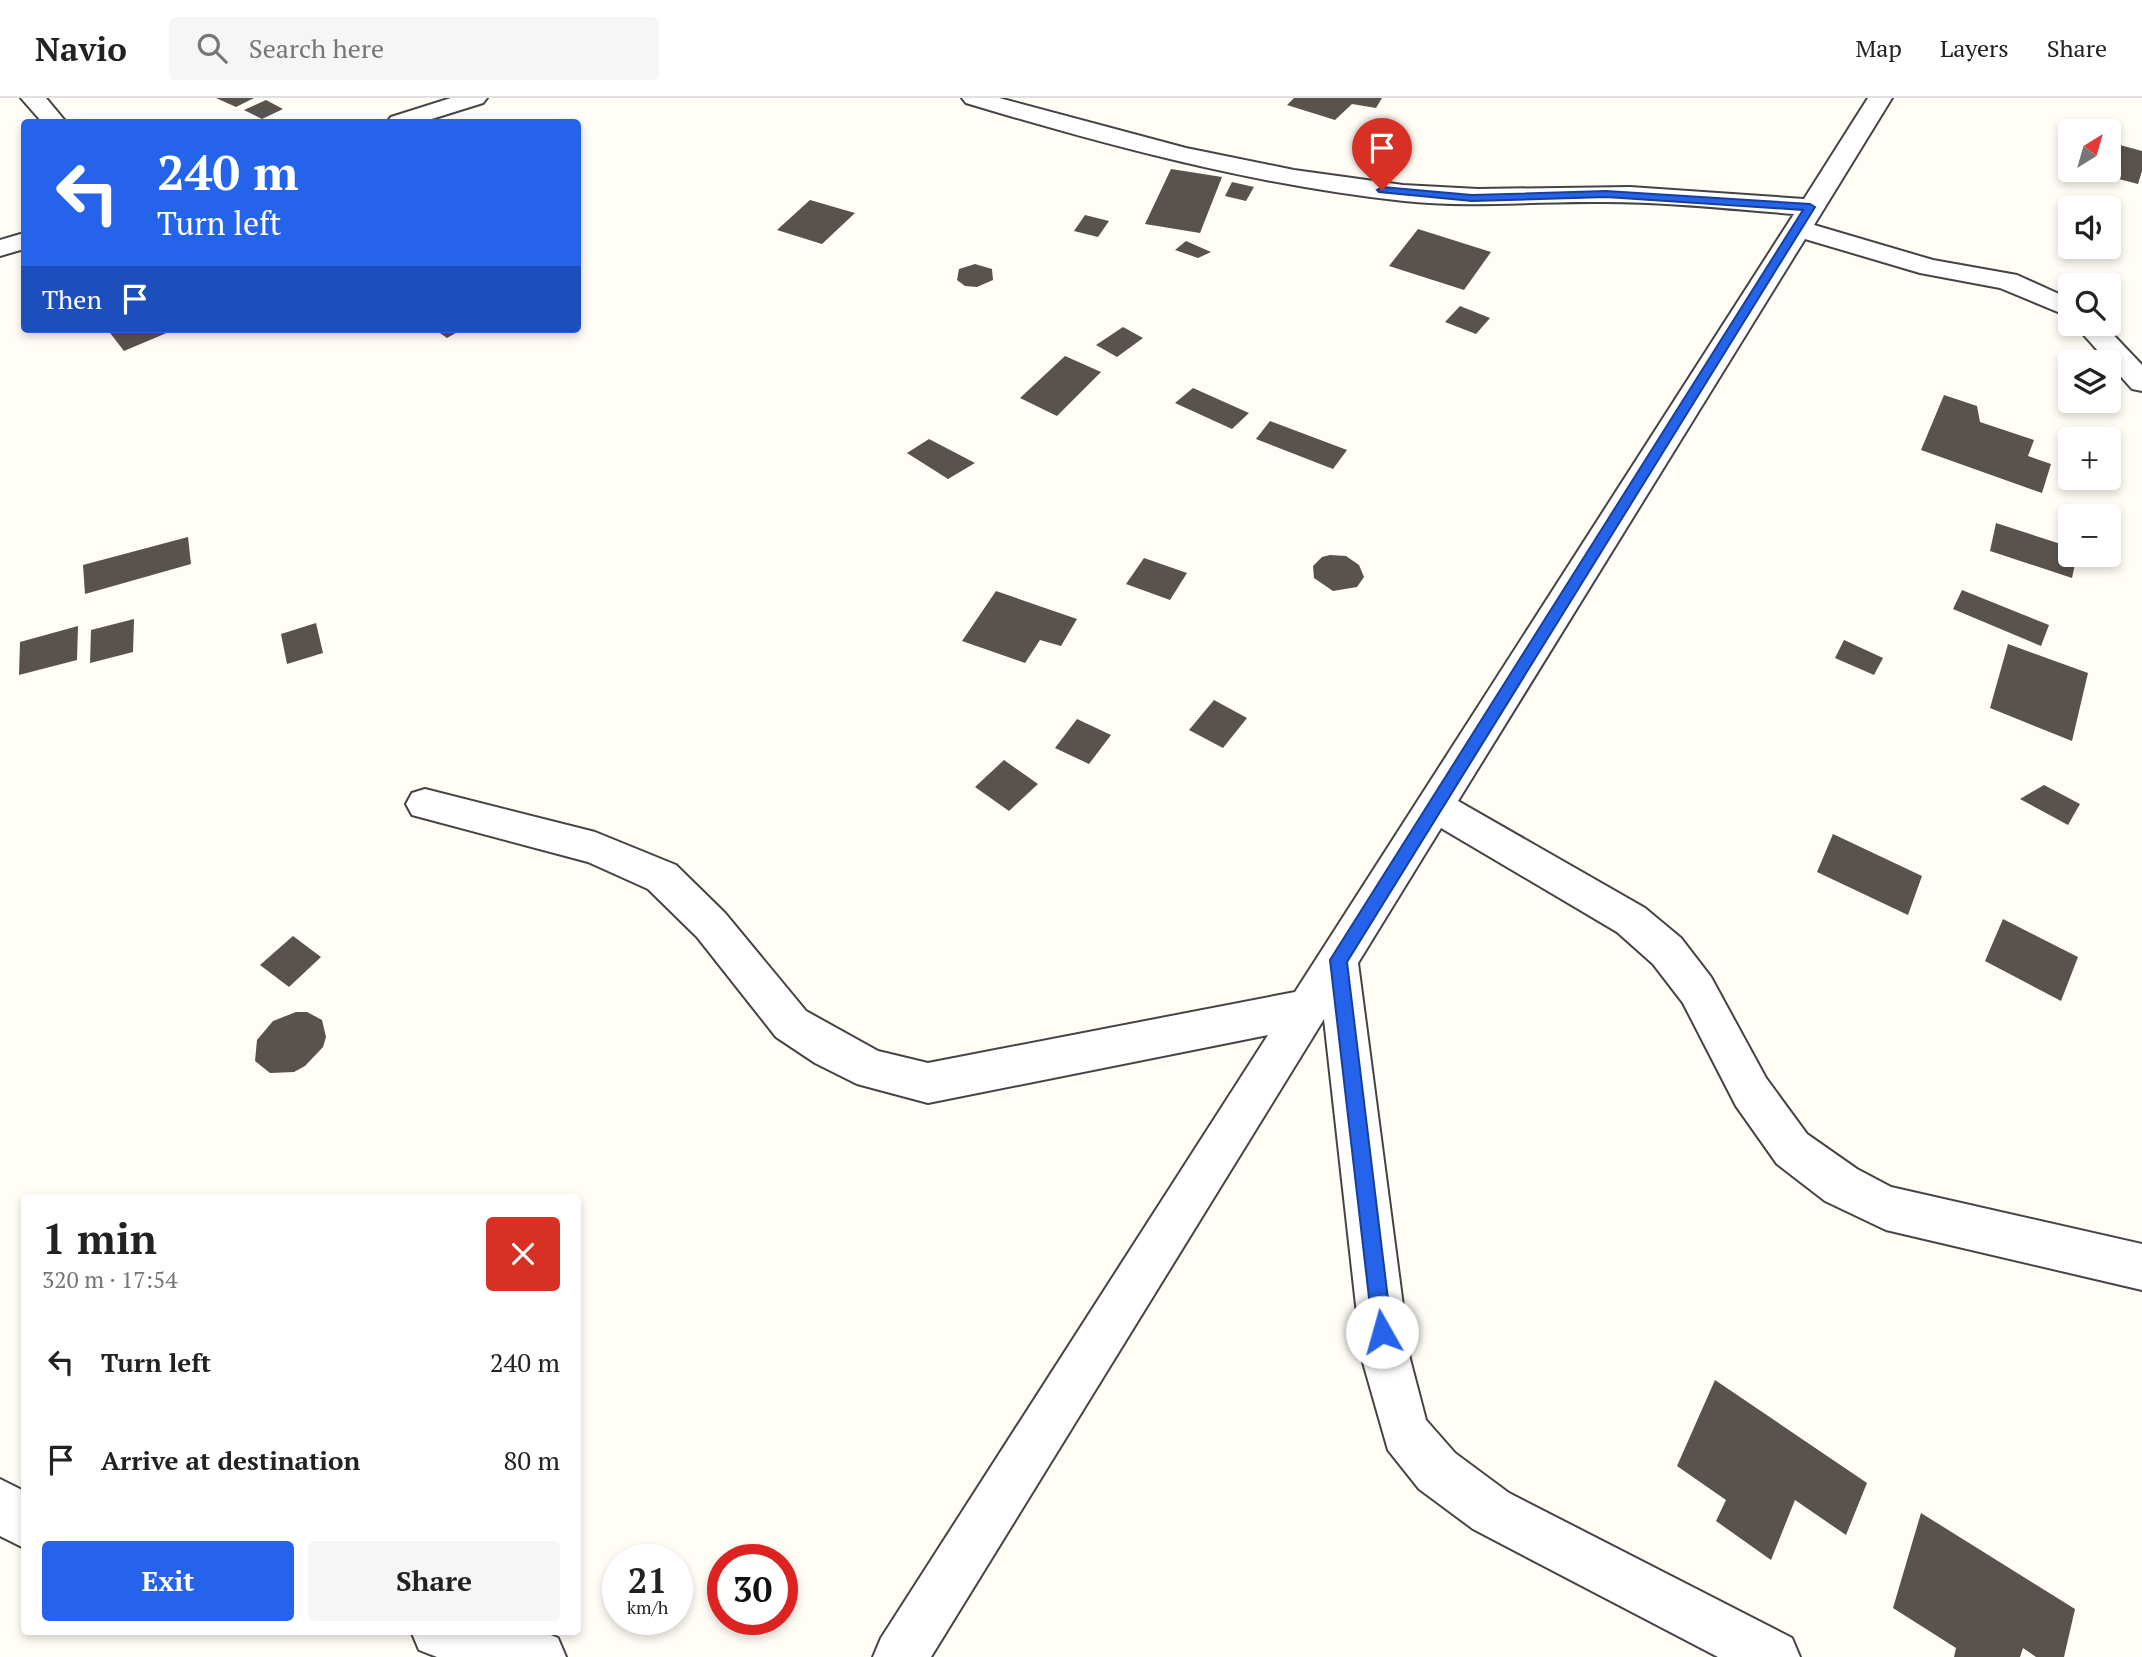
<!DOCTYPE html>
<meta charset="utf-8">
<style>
:root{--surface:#fff;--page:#f6f6f6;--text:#222;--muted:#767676;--line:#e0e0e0;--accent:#2563eb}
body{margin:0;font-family:"PT Serif",serif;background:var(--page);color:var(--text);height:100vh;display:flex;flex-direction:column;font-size:26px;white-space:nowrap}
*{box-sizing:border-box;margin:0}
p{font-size:23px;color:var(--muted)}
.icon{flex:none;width:38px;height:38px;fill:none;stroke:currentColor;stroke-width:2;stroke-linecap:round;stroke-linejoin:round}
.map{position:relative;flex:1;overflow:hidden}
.sheet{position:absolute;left:21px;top:1096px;width:560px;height:441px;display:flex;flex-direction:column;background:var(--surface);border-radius:7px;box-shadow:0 4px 10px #0003}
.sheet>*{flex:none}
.guide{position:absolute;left:21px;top:21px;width:560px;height:214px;border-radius:7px;box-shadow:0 4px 10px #0003;background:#2563eb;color:#fff;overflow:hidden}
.needle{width:46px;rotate:37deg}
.fabs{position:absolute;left:2058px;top:21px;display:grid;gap:14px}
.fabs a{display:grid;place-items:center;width:63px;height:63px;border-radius:7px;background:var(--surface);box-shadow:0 4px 10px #0003;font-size:35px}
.speed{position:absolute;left:602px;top:1446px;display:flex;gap:14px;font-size:35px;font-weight:700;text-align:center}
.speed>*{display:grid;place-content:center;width:91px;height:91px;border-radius:50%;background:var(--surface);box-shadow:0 4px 10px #0003;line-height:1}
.speed small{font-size:18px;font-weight:400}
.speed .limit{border:10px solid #d22;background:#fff;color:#111}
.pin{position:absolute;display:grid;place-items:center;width:60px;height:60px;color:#fff;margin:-72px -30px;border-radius:50% 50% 50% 0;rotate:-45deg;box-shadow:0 0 7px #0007}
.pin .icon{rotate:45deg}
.me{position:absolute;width:77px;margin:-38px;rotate:353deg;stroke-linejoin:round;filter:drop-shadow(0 0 5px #0008)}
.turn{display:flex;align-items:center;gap:24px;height:147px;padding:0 21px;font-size:32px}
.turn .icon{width:91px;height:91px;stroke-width:2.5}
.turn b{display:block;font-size:49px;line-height:60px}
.then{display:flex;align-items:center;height:66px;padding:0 21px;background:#0003;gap:14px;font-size:26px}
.round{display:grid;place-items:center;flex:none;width:74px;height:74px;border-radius:7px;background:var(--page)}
.head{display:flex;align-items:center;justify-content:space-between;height:119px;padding:0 21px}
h1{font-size:42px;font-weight:800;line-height:52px}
.primary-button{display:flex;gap:14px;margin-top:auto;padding:14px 21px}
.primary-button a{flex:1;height:80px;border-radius:7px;background:var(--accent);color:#fff;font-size:28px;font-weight:800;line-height:80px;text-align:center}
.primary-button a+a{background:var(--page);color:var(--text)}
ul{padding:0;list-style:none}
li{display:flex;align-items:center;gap:21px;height:98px;padding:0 21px}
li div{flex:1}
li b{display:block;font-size:26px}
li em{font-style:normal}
header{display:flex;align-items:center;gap:42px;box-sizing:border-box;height:98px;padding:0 35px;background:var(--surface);border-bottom:2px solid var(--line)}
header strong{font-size:33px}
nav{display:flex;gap:38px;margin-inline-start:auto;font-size:24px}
.search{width:490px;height:63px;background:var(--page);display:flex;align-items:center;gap:18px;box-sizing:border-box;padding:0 24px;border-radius:7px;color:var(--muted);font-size:26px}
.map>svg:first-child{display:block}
.building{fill:#5a524d}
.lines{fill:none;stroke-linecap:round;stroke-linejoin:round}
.minor-casing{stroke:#444;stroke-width:4}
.minor{fill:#fff;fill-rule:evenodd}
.route{fill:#2563eb;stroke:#184099;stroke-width:2}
</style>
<header>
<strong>Navio</strong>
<div class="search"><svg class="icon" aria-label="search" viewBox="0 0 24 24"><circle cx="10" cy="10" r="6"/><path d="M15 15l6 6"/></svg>Search here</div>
<nav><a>Map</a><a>Layers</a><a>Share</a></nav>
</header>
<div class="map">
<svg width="2142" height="1559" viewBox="0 0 2142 1559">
<rect width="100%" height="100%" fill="#fffdf5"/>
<g class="building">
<polygon points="216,0 254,0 236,9"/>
<polygon points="1294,0 1382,0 1376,10 1352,6 1335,22 1287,7"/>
<polygon points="266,2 283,11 262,21 244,12"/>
<polygon points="2109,44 2142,53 2142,73 2138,86 2088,73 2109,72"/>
<polygon points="1171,71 1222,79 1200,135 1145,126"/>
<polygon points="1232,84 1254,89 1246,103 1225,98"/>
<polygon points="810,102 855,115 822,146 777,132"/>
<polygon points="1085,117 1109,123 1098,139 1074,133"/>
<polygon points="1418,131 1491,154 1464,192 1389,168"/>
<polygon points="1186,143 1211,154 1198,160 1175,152"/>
<polygon points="975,166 992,171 993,182 977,189 965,188 957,182 959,171"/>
<polygon points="1460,208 1490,220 1476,236 1445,224"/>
<polygon points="1123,229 1143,240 1117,259 1096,247"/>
<polygon points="107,231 176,231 124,253"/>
<polygon points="434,231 463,231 447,240"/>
<polygon points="1065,258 1101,274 1057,318 1020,300"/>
<polygon points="1193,290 1249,315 1232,331 1175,305"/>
<polygon points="1944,297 1977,308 1980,324 2034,342 2028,358 2051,366 2042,395 1921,352"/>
<polygon points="1270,323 1347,352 1333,371 1256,341"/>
<polygon points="929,341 975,365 948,381 907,355"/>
<polygon points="1996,425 2070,449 2070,457 2077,457 2072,480 1990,453"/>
<polygon points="188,439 191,466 85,496 83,467"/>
<polygon points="1330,457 1346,458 1359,467 1364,479 1357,489 1333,493 1314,480 1313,468 1322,459"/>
<polygon points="1144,460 1187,475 1170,502 1126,486"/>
<polygon points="1962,492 2049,527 2041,548 1953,511"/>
<polygon points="996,493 1077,521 1061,548 1040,542 1025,565 962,543"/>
<polygon points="134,521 133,554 90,565 91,532"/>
<polygon points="316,525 323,555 287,566 281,536"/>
<polygon points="78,528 77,562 19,577 20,544"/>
<polygon points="1844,542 1883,560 1874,577 1835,560"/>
<polygon points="2008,546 2088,575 2072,643 1990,610"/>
<polygon points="1214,602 1247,620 1223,650 1189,632"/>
<polygon points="1077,621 1111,637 1089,666 1055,650"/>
<polygon points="1004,662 1038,686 1009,713 975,689"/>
<polygon points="2044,687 2080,706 2068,727 2020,701"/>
<polygon points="1833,736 1922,778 1908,817 1817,774"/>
<polygon points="2003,821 2078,859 2061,903 1985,863"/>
<polygon points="293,838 321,859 289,889 260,867"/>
<polygon points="296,914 307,914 322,922 326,939 323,949 305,968 294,974 270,975 255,963 257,942 273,923"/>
<polygon points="1715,1282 1867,1385 1846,1437 1795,1402 1771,1462 1716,1423 1726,1402 1677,1368"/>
<polygon points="1921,1415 2075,1511 2064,1559 2036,1559 2023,1550 2020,1559 1954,1559 1956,1550 1893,1510"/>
</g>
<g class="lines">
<g class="minor-casing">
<g id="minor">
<polygon points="21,0 46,0 66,24 42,24"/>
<polygon points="451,0 487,0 483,5 422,24 387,24 391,19"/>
<path d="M962 0H999L1186 50 1294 72 1403 87 1478 91 1630 89 1804 101 1868 0H1892L1814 127 1933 162 2017 177 2070 201V219L2000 190 1920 175 1805 141 1458 703 1645 810 1681 840 1711 879 1766 980 1807 1036 1857 1071 1891 1089 2142 1146V1192L1886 1132 1825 1103 1777 1066 1736 1008 1683 905 1653 866 1617 834 1441 730 1358 865 1410 1261 1426 1322 1455 1355 1509 1395 1792 1540 1800 1559H1718L1473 1431 1419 1391 1388 1352 1362 1261 1324 921 931 1559H873L881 1540 1268 937 928 1005 857 986 815 965 776 939 697 839 648 791 588 764 412 717 406 706 412 695 425 691 595 734 676 767 725 815 806 913 878 953 928 965 1295 894 1794 116C1731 111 1668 104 1604 104 1537 103 1470 110 1404 103 1255 87 1109 48 966 5Z"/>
<polygon points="24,135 24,151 0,158 0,142"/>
<polygon points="2074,226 2103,226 2142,267 2142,293 2132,291"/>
<polygon points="0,1381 24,1393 24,1450 0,1438"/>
<polygon points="411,1533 541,1533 558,1540 566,1559 437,1559 419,1552"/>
</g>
</g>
<use href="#minor" class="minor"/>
</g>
<polygon class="route" points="1382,89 1472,97 1606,93 1810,106 1815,109 1347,864 1392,1234 1389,1241 1382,1244 1376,1241 1373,1234 1330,862 1803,112 1606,99 1472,103 1379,94 1377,92"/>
</svg>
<div class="fabs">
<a><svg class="needle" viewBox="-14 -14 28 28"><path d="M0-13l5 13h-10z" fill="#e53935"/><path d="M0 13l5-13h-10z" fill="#767676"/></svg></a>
<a><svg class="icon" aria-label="sound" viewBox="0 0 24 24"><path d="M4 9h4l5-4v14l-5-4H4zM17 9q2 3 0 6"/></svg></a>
<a><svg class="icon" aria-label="search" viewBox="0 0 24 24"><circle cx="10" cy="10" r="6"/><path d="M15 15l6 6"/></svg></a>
<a><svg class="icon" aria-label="layers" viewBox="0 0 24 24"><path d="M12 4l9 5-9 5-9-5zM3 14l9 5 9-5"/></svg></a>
<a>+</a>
<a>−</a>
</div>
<div class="speed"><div>21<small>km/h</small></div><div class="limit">30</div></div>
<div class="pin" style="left:1382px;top:92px;background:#d93025"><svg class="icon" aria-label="arrive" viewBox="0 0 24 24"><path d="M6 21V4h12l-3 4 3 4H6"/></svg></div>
<svg class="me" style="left:1382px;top:1234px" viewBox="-20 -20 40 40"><circle r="19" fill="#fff"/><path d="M0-13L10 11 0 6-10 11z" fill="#2563eb"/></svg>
<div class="guide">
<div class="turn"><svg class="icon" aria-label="left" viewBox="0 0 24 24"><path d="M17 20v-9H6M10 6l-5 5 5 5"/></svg><div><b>240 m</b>Turn left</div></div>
<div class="then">Then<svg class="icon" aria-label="arrive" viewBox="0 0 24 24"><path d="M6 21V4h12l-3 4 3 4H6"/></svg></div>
</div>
<section class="sheet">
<div class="head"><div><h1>1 min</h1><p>320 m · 17:54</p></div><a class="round" style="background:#d93025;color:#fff"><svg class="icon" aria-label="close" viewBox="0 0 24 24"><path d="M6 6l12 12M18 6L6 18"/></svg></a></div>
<ul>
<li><svg class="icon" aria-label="left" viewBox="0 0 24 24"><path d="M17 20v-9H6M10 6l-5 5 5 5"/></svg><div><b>Turn left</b></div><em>240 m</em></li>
<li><svg class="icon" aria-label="arrive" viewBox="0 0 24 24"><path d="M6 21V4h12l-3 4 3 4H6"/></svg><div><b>Arrive at destination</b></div><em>80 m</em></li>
</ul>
<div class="primary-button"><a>Exit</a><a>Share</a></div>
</section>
</div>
